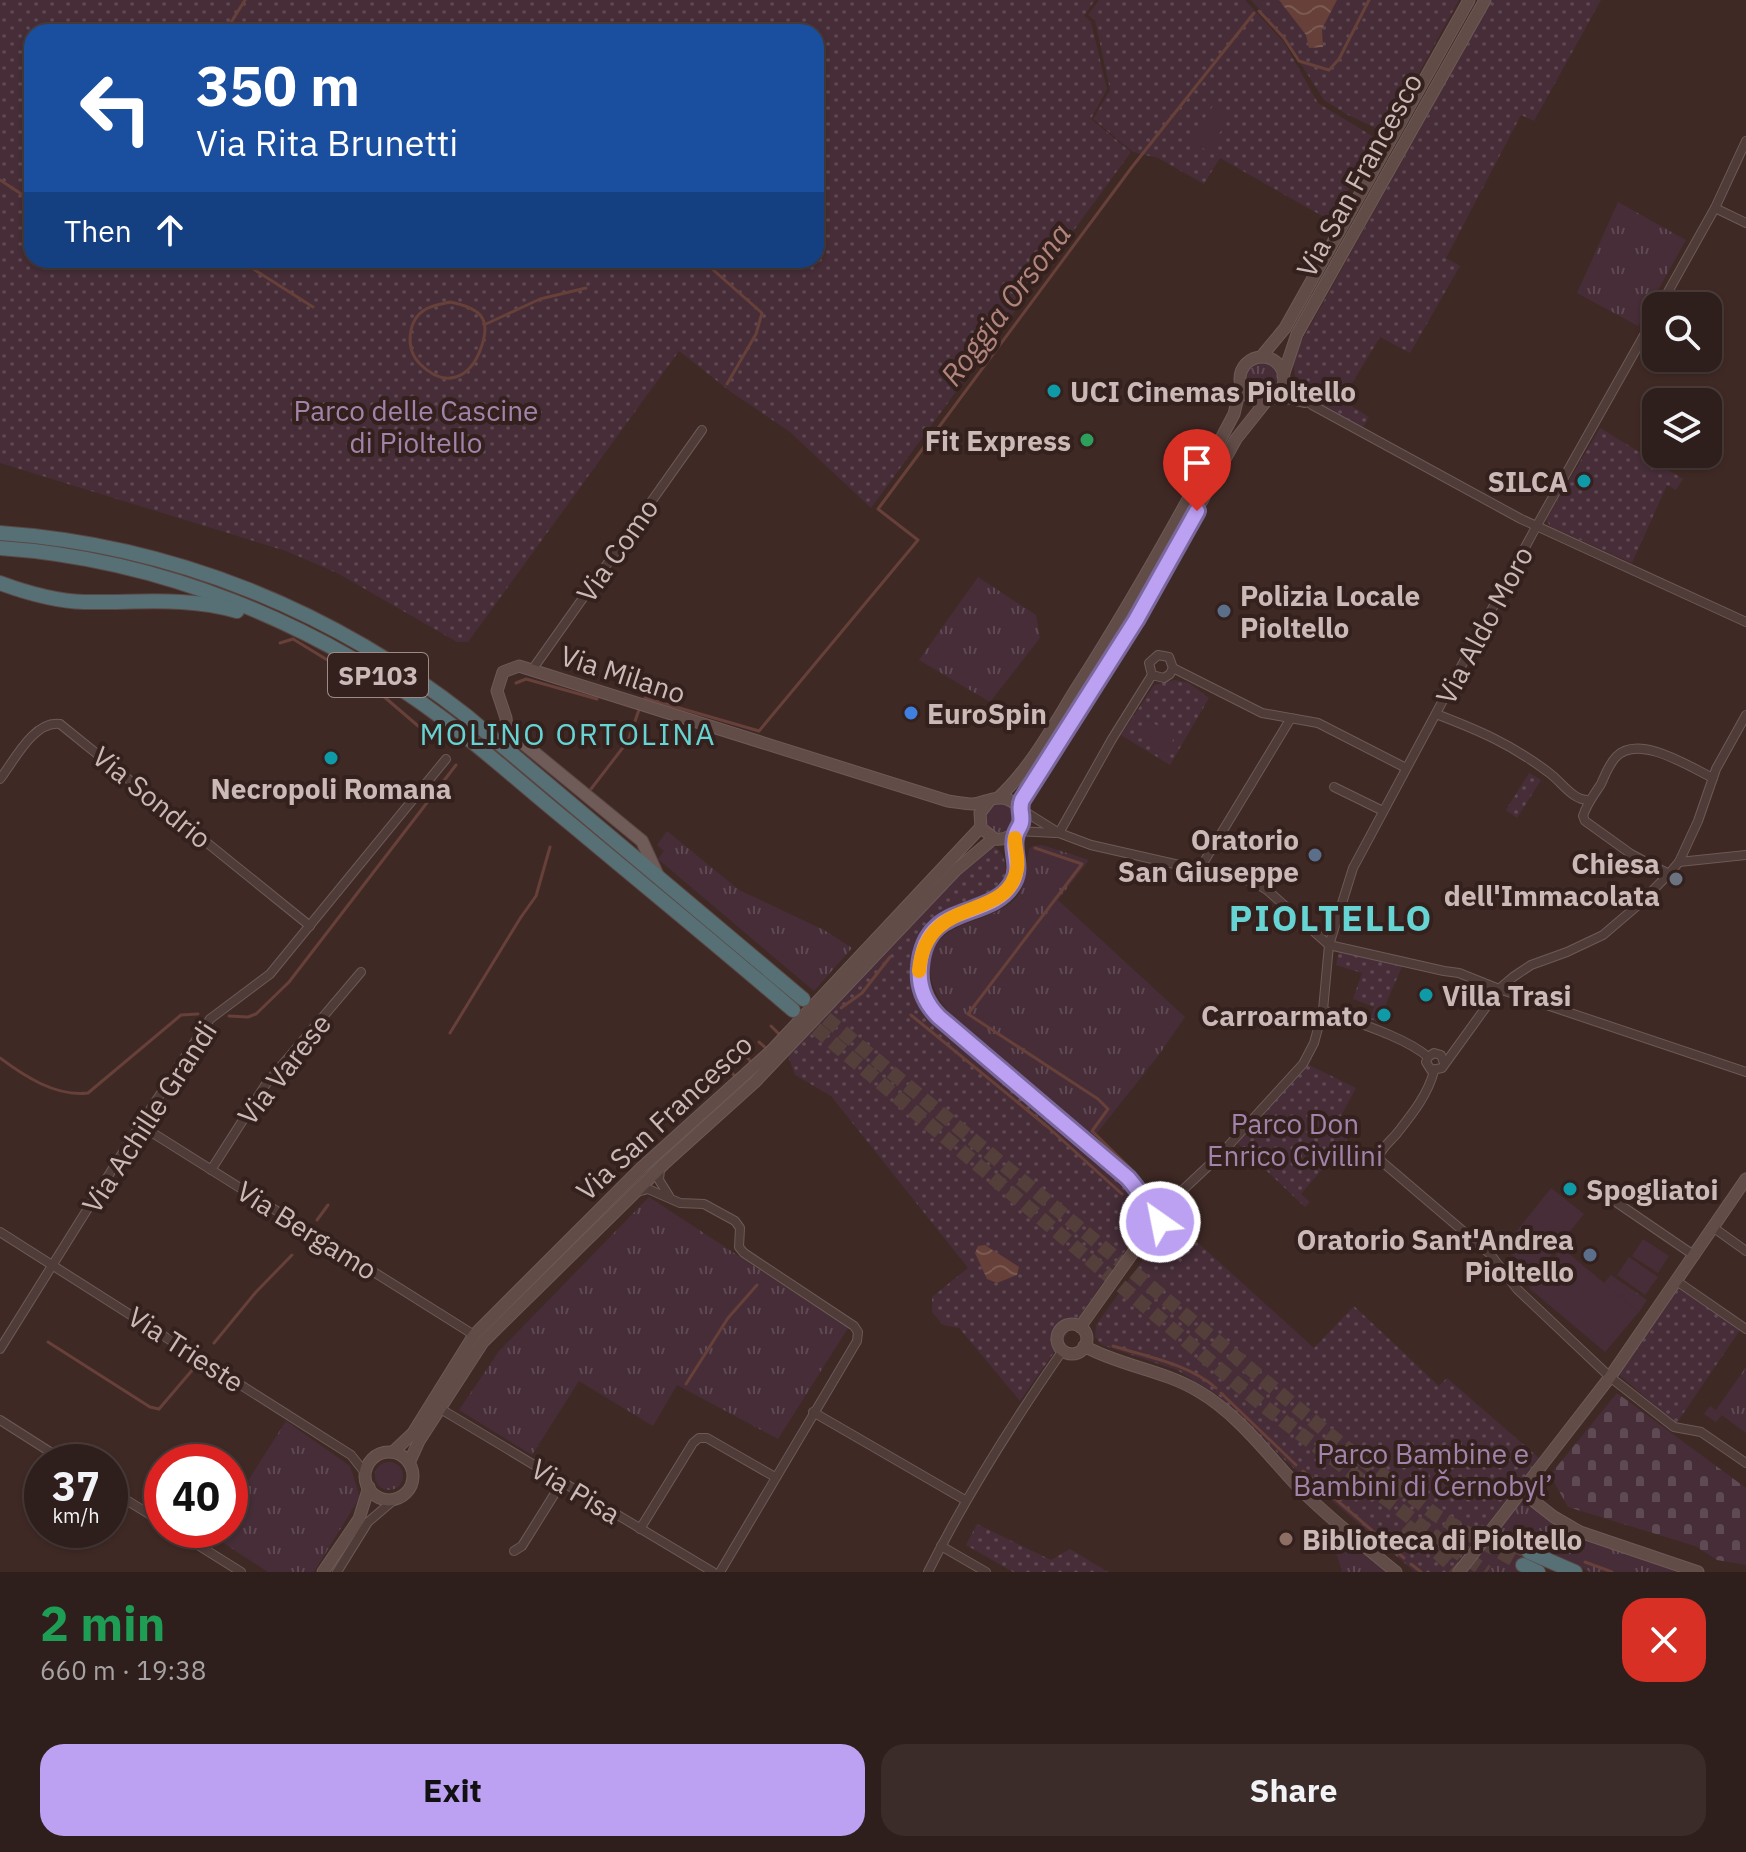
<!DOCTYPE html>
<meta charset="utf-8">
<style>
:root{--surface:#2f1f1c;--page:#3b2c29;--text:#f1f3f6;--muted:#a7a2a3;--line:#4a3d3b;--accent:#bca0f2}
body{margin:0;font-family:"IBM Plex Sans",sans-serif;background:var(--page);color:var(--text);height:100vh;display:flex;flex-direction:column;font-size:30px;white-space:nowrap}
*{box-sizing:border-box;margin:0}
p{font-size:26px;color:var(--muted)}
.icon{flex:none;width:44px;height:44px;fill:none;stroke:currentColor;stroke-width:2;stroke-linecap:round;stroke-linejoin:round}
.map{position:relative;height:1572px;overflow:hidden}
.side{display:flex;flex-direction:column;background:var(--surface);flex:1}
.side>*{flex:none}
.hud{position:absolute;left:24px;top:24px;width:800px;height:244px;border-radius:24px;box-shadow:0 2px 6px #0004,0 0 0 2px var(--line);background:#1a4fa0;color:#fff;overflow:hidden}
.fabs{position:absolute;left:1642px;top:292px;display:grid;gap:16px}
.fabs a{display:grid;place-items:center;width:80px;height:80px;border-radius:16px;background:var(--surface);box-shadow:0 2px 6px #0004,0 0 0 2px var(--line);font-size:40px}
.speed{position:absolute;left:24px;top:1444px;display:flex;gap:16px;font-size:40px;font-weight:700;text-align:center}
.speed>*{display:grid;place-content:center;width:104px;height:104px;border-radius:50%;background:var(--surface);box-shadow:0 2px 6px #0004,0 0 0 2px var(--line);line-height:1}
.speed small{font-size:20px;font-weight:400}
.speed .limit{border:12px solid #d22;background:#fff;color:#111}
.pin{position:absolute;display:grid;place-items:center;width:68px;height:68px;color:#fff;margin:-82px -34px;border-radius:50% 50% 50% 0;rotate:-45deg;box-shadow:0 0 8px #0007}
.pin .icon{rotate:45deg}
.me{position:absolute;width:88px;margin:-44px;rotate:327deg;stroke-linejoin:round;filter:drop-shadow(0 0 6px #0008)}
.turn{display:flex;align-items:center;gap:28px;height:168px;padding:0 40px;font-size:36px}
.turn .icon{width:104px;height:104px;stroke-width:2.5}
.turn b{display:block;font-size:56px;line-height:68px}
.then{display:flex;align-items:center;height:76px;padding:0 40px;background:#0003;gap:16px;font-size:30px}
.round{display:grid;place-items:center;flex:none;width:84px;height:84px;border-radius:24px;background:var(--page)}
.headline{display:flex;align-items:center;justify-content:space-between;height:136px;padding:0 40px}
h1{font-size:48px;font-weight:700;line-height:60px;color:#1e9e55}
.action{display:flex;gap:16px;margin-top:auto;padding:16px 40px}
.action a{flex:1;height:92px;border-radius:24px;background:var(--accent);color:#111;font-size:32px;font-weight:700;line-height:92px;text-align:center}
.action a+a{background:var(--page);color:var(--text)}
.map>svg:first-child{display:block}
.grass{fill:url(#grass-tufts)}
.cemetery{fill:url(#cemetery-stones)}
.park{fill:url(#park-dots);fill-rule:evenodd}
.garden{fill:#462d38}
.water{fill:url(#water-waves)}
.lines{fill:none;stroke-linecap:round;stroke-linejoin:round}
.stream{stroke:#664039;stroke-width:3}
.highway-tunnel{stroke:#543f3b;stroke-width:14;stroke-dasharray:14 7;stroke-linecap:butt}
.street-casing{stroke:#6d5a57;stroke-width:10}
.secondary-casing{stroke:#6d5a57;stroke-width:13}
.primary-casing{stroke:#584643;stroke-width:14}
.highway-casing{stroke:#5a4744;stroke-width:16}
.street{stroke:#4f3c39;stroke-width:8}
.secondary{stroke:#624c47;stroke-width:11}
.primary{stroke:#6f5b57;stroke-width:12}
.highway{stroke:#567075;stroke-width:14}
.route-casing{stroke:#7a689d;stroke-width:20}
.route{stroke:#bca0f2;stroke-width:14}
.slow{stroke:#f59e0b;stroke-width:14}
.culture-dot{fill:#0f9aa8;stroke:#34211e;stroke-width:3}
.leisure-dot{fill:#2e9e5b;stroke:#34211e;stroke-width:3}
.service-dot{fill:#5c6f8a;stroke:#34211e;stroke-width:3}
.shop-dot{fill:#3f7fe0;stroke:#34211e;stroke-width:3}
.worship-dot{fill:#6b7280;stroke:#34211e;stroke-width:3}
.education-dot{fill:#8d6e63;stroke:#34211e;stroke-width:3}
.labels{text-anchor:middle;dominant-baseline:central;stroke-width:8;stroke-linejoin:round;paint-order:stroke}
.shield{fill:#34211e;stroke:#9d8b88;stroke-width:2}
.shield-label{font-size:26px;font-weight:bold;fill:#cab9b6}
.street-label{font-size:28px;fill:#cab9b6;stroke:#34211e}
.poi-label{font-size:28px;font-weight:bold;fill:#cab9b6;stroke:#34211e;text-anchor:start}
.park-label{font-size:28px;fill:#a283a9;stroke:#34211e}
.water-label{font-size:30px;font-style:italic;fill:#b1857d;stroke:#34211e}
.neighbourhood-label{font-size:30px;letter-spacing:2px;fill:#66d4d3;stroke:#34211e}
.district-label{font-size:36px;font-weight:bold;letter-spacing:2px;fill:#66d4d3;stroke:#34211e}
</style>
<div class="map">
<svg width="1746" height="1572" viewBox="0 0 1746 1572">
<defs>
<pattern id="grass-tufts" width="24" height="20" patternUnits="userSpaceOnUse" patternTransform="scale(2)"><rect width="24" height="20" fill="#462d38"/><path d="M3 7l-1-3M5 7V3M7 7l1-3M15 17l-1-3M17 17v-4M19 17l1-3" fill="none" stroke="#5f4953"/></pattern>
<pattern id="cemetery-stones" width="16" height="16" patternUnits="userSpaceOnUse" patternTransform="scale(2)"><rect width="16" height="16" fill="#462d38"/><path d="M2 7V4a2 2 0 0 1 4 0v3zM10 15v-3a2 2 0 0 1 4 0v3z" fill="#5f4953"/></pattern>
<pattern id="park-dots" width="8" height="8" patternUnits="userSpaceOnUse" patternTransform="scale(2)"><rect width="8" height="8" fill="#462d38"/><path d="M2 2h.1M6 6h.1" fill="none" stroke="#5f4953" stroke-width="1.8" stroke-linecap="round"/></pattern>
<pattern id="water-waves" width="16" height="10" patternUnits="userSpaceOnUse" patternTransform="scale(2)"><rect width="16" height="10" fill="#664039"/><path d="M0 5q4-4 8 0t8 0" fill="none" stroke="#7b5a53"/></pattern>
</defs>
<rect width="100%" height="100%" fill="#3f2925"/>
<g class="grass">
<polygon points="1618,202 1686,240 1638,326 1577,293"/>
<circle cx="1262" cy="378" r="15"/>
<polygon points="978,577 1036,615 1040,638 990,702 919,660"/>
<circle cx="1001" cy="818" r="15"/>
<polygon points="667,831 739,890 824,930 852,948 814,991 658,859 664,851 657,845"/>
<path d="M1042 845 1089 860 1058 900 1185 1017 1158 1056 1093 1138 956 1021C942 1005 930 989 930 966 932 920 987 925 1013 901 1029 886 1025 868 1029 849L1032 846Z"/>
<polygon points="649,1197 848,1328 778,1439 677,1385 653,1426 579,1381 532,1455 459,1410 499,1351"/>
<polygon points="1611,1275 1647,1300 1639,1312 1604,1283"/>
<polygon points="1746,1367 1746,1433 1722,1415 1716,1422 1704,1414 1710,1406 1716,1410"/>
<polygon points="286,1421 350,1466 360,1497 314,1572 268,1572 213,1536 216,1530 230,1530 230,1509"/>
<circle cx="389" cy="1476" r="14"/>
<polygon points="1524,1502 1527,1503 1684,1572 1590,1572 1533,1545 1519,1572 1467,1572 1519,1503"/>
<polygon points="1329,1528 1335,1528 1387,1572 1342,1572 1332,1538 1327,1539 1326,1533"/>
</g>
<polygon class="cemetery" points="1617,1393 1746,1488 1746,1565 1717,1560 1695,1546 1568,1507 1550,1475"/>
<g class="park">
<path d="M0 0H1095L1084 16 1091 22 1107 89 1091 119 1131 152 871 508 790 432 731 392 679 351 468 642H457L337 573 286 551 0 463ZM32 32H816V260H32Z"/>
<polygon points="1099,0 1245,0 1284,42 1318,103 1377,139 1331,221 1220,158 1204,184 1158,158 1133,152 1093,119 1110,90 1095,20 1088,15"/>
<polygon points="1251,0 1459,0 1386,133 1346,114 1324,100 1284,38"/>
<path d="M1492 0H1601L1534 121 1521 115 1446 258 1460 266 1410 353 1380 337 1342 400 1369 417 1362 429C1331 411 1285 396 1295 353Z"/>
<polygon points="1600,428 1683,479 1676,490 1667,485 1632,563 1551,527 1546,520"/>
<polygon points="1175,680 1189,683 1209,698 1170,765 1121,735 1154,685"/>
<polygon points="1529,773 1541,780 1517,818 1506,810"/>
<path d="M992 846C1005 850 1007 866 1005 878 986 908 941 902 922 935 911 953 908 980 917 999 932 1029 966 1051 991 1071 1035 1108 1078 1145 1122 1181L1128 1187 1125 1190C1134 1202 1143 1216 1139 1231L1020 1401 959 1328 943 1325 932 1312V1297L968 1268 831 1096 795 1075 787 1053 961 869Z"/>
<polygon points="1340,947 1404,962 1378,1022 1370,1019 1374,1007 1353,999 1362,973 1336,965"/>
<polygon points="1307,1064 1356,1088 1336,1125 1347,1140 1301,1194 1310,1202 1305,1207 1236,1142"/>
<polygon points="1171,1221 1175,1222 1314,1348 1354,1306 1439,1386 1447,1378 1539,1458 1450,1572 1415,1572 1288,1463 1219,1396 1177,1370 1102,1345 1095,1337 1096,1325 1156,1242 1168,1232"/>
<polygon points="1678,1287 1740,1330 1676,1424 1617,1373"/>
<polygon points="977,1524 1051,1560 1070,1549 1108,1572 1013,1572 966,1545"/>
</g>
<g class="garden">
<polygon points="1213,106 1230,118 1207,151 1190,139"/>
<polygon points="1146,719 1175,736 1166,752 1137,735"/>
<polygon points="1551,1188 1584,1214 1536,1274 1503,1248"/>
<polygon points="1643,1239 1669,1256 1658,1273 1632,1256"/>
<polygon points="1562,1248 1639,1312 1605,1352 1529,1288"/>
<polygon points="1629,1257 1658,1277 1645,1295 1617,1275"/>
</g>
<g class="water">
<polygon points="1279,0 1337,0 1322,29 1323,47 1309,48 1306,35"/>
<polygon points="985,1245 1019,1267 1017,1275 997,1283 987,1279 975,1253 978,1246"/>
</g>
<g class="lines">
<g class="stream">
<polyline points="1259,11 1284,38 1299,61 1329,70 1339,59 1369,0"/>
<polyline points="225,32 245,0"/>
<polyline points="0,180 32,201"/>
<polyline points="239,260 313,307"/>
<polyline points="702,260 762,313 756,334 727,384"/>
<path d="M450 302C480 308 492 318 481 348 470 379 445 389 420 364 405 349 407 320 426 309 433 305 442 304 450 302Z"/>
<polyline points="486,324 540,299 586,288"/>
<polyline points="280,643 293,639 375,689 424,731 434,736"/>
<polyline points="516,683 526,679 597,699"/>
<polyline points="644,701 645,698 759,731 918,540 878,509 1132,167 1254,13"/>
<polyline points="591,789 628,741 640,707"/>
<polyline points="1035,848 1082,864 968,1014 1098,1099 1108,1109 1092,1131 1130,1168"/>
<polyline points="841,1008 862,993 890,957"/>
<polyline points="911,1015 1049,1128 1122,1194"/>
<polyline points="229,1016 248,1017 256,1014 289,982 456,765"/>
<polyline points="771,1026 780,1035"/>
<polyline points="450,1033 521,917 536,896 550,847"/>
<polyline points="759,1042 767,1049"/>
<polyline points="747,1057 752,1063"/>
<path d="M0 1058C24 1076 56 1097 88 1093L181 1015 198 1014"/>
<polyline points="731,1072 737,1078"/>
<polyline points="317,1220 328,1205"/>
<polyline points="48,1342 150,1407 159,1409 194,1368"/>
<polyline points="214,1343 256,1292 292,1255"/>
<path d="M1113 1346C1148 1357 1189 1364 1216 1388"/>
<polyline points="686,1384 728,1318 757,1285"/>
<polyline points="1221,1393 1296,1465"/>
<polyline points="1303,1471 1404,1558"/>
<polyline points="1585,1562 1612,1572"/>
<polyline points="1411,1564 1421,1572"/>
</g>
<g class="highway-tunnel">
<polyline points="810,1005 1340,1443 1436,1515 1523,1565"/>
<polyline points="800,1015 1261,1404 1448,1546 1487,1572"/>
<polyline points="1406,1525 1459,1572"/>
<polyline points="1479,1531 1529,1552"/>
</g>
<g class="street-casing">
<g id="street">
<polyline points="1715,208 1746,223"/>
<polyline points="1660,306 1715,208 1746,141"/>
<polyline points="1283,379 1312,405 1521,519 1746,622"/>
<polyline points="1274,396 1305,403"/>
<polyline points="532,670 702,430"/>
<polyline points="1152,675 1164,678 1170,674 1173,668"/>
<path d="M1436 714C1478 730 1511 744 1548 772 1561 781 1572 800 1588 800"/>
<path d="M0 779C14 761 34 720 60 724L310 926"/>
<polyline points="1334,787 1383,811"/>
<polyline points="1019,808 1059,833 1091,845 1254,882 1267,890 1329,945 1444,971 1459,973 1499,989 1746,1072"/>
<polyline points="1017,831 1055,833"/>
<polyline points="1059,833 1112,739 1152,675 1149,663 1158,655 1169,657 1173,668 1262,713 1318,723 1406,768"/>
<polyline points="1679,862 1746,855"/>
<polyline points="1199,870 1291,718"/>
<path d="M1669 874 1631 854 1585 821 1583 816C1587 803 1594 795 1601 784 1605 775 1609 764 1616 757 1638 733 1690 767 1713 778"/>
<path d="M1323 1010C1352 1021 1406 1037 1428 1057"/>
<polyline points="1444,1063 1441,1055 1434,1053 1428,1057 1426,1062 1431,1070 1442,1068 1499,989 1513,977 1531,965 1567,952 1603,935 1637,906 1669,874 1679,862 1698,821 1716,769 1746,715"/>
<path d="M1434 1071C1428 1094 1413 1113 1398 1132 1392 1140 1383 1146 1379 1156L1381 1161 1490 1254 1517 1289 1610 1377 1674 1427 1701 1432 1746 1463"/>
<polyline points="140,1125 474,1335"/>
<polyline points="660,1169 659,1180 669,1196"/>
<polyline points="211,1170 266,1084 361,972"/>
<polyline points="1591,1185 1695,1256"/>
<polyline points="637,1192 648,1189 680,1203 704,1204 735,1221 740,1228 739,1247 744,1253 854,1326 858,1332 857,1341 720,1572"/>
<polyline points="1155,1216 1219,1156 1303,1064 1314,1043 1323,1010 1329,945 1353,868 1536,527 1656,314"/>
<polyline points="1714,1228 1746,1251"/>
<polyline points="0,1232 351,1455 366,1474"/>
<polyline points="1678,1282 1746,1329"/>
<polyline points="0,1349 140,1125 210,1019 270,974 446,759"/>
<polyline points="439,1408 713,1572"/>
<polyline points="813,1412 965,1500"/>
<polyline points="0,1420 66,1462"/>
<polyline points="110,1490 162,1522"/>
<polyline points="640,1529 693,1443 699,1438 707,1438 775,1477"/>
<polyline points="174,1530 241,1572"/>
<polyline points="941,1546 986,1572"/>
<polyline points="514,1551 522,1546 562,1482"/>
<polyline points="337,1572 368,1522 395,1499"/>
<path d="M928 1572C967 1494 1013 1422 1063 1350"/>
</g>
</g>
<g class="secondary-casing">
<g id="secondary">
<polyline points="1261,357 1285,328 1469,0"/>
<circle cx="1262" cy="379" r="22"/>
<polyline points="1283,376 1297,334 1485,0"/>
<path d="M507 730 506 718 497 691 503 672 519 666 948 801C956 802 965 804 973 804 985 803 997 794 1009 800 1034 811 1018 842 995 839L981 828 980 813 990 800"/>
<path d="M998 798C1030 769 1053 726 1076 689 1133 600 1185 507 1234 414L1241 385"/>
<polyline points="1019,808 1136,620 1236,439 1267,400"/>
<path d="M1016 834C1014 853 1022 870 1009 887 983 922 928 902 920 964 917 989 928 1007 945 1024L1128 1178 1145 1196 1153 1216"/>
<polyline points="1145,1196 1160,1203 1176,1198"/>
<polyline points="1142,1242 1159,1227 1159,1219 1153,1216"/>
<circle cx="1072" cy="1339" r="15"/>
<polyline points="1080,1327 1139,1244 1145,1226 1140,1200"/>
<path d="M1084 1346C1120 1366 1163 1370 1198 1391 1238 1414 1268 1455 1299 1488 1329 1518 1363 1545 1396 1572"/>
<polyline points="393,1452 413,1433 474,1335 641,1168 771,1051 981,827"/>
<circle cx="389" cy="1476" r="24"/>
<polyline points="409,1463 419,1441 483,1342 664,1164 755,1082 956,870 993,839"/>
<polyline points="1521,1491 1554,1517 1580,1532 1698,1572"/>
<polyline points="323,1572 359,1519 369,1487"/>
<polyline points="1459,1572 1610,1377 1746,1179"/>
</g>
</g>
<g class="primary-casing">
<polyline id="primary" points="507,730 642,841 659,878"/>
</g>
<g class="highway-casing">
<g id="highway">
<path d="M0 533C172 545 332 610 468 717L803 999"/>
<path d="M0 548C161 559 316 623 445 720 488 753 529 790 571 824 645 886 720 947 793 1010"/>
<path d="M0 583C27 593 55 601 84 602 136 603 186 596 237 611"/>
<polyline points="1529,1552 1575,1572"/>
<polyline points="1523,1565 1538,1572"/>
</g>
</g>
<use href="#street" class="street"/>
<use href="#secondary" class="secondary"/>
<use href="#primary" class="primary"/>
<use href="#highway" class="highway"/>
</g>
<g class="lines">
<g class="route-casing">
<path id="route" d="M1160 1222C1150 1208 1141 1193 1128 1178L939 1017C925 1003 918 987 920 967 925 899 991 922 1013 882 1022 865 1010 850 1016 834 1017 830 1020 827 1021 823 1023 814 1018 809 1022 800L1136 620 1197 511"/>
</g>
<use href="#route" class="route"/>
<path class="slow" d="M919 971C926 893 1007 923 1017 869 1019 859 1015 848 1015 838"/>
</g>
<g class="culture-dot">
<circle cx="1054" cy="391" r="8"/>
<circle cx="1584" cy="481" r="8"/>
<circle cx="331" cy="758" r="8"/>
<circle cx="1426" cy="995" r="8"/>
<circle cx="1384" cy="1015" r="8"/>
<circle cx="1570" cy="1189" r="8"/>
</g>
<circle class="leisure-dot" cx="1087" cy="440" r="8"/>
<g class="service-dot">
<circle cx="1224" cy="611" r="8"/>
<circle cx="1315" cy="855" r="8"/>
<circle cx="1590" cy="1255" r="8"/>
</g>
<circle class="shop-dot" cx="911" cy="713" r="8"/>
<circle class="worship-dot" cx="1676" cy="879" r="8"/>
<circle class="education-dot" cx="1286" cy="1539" r="8"/>
<g class="labels">
<rect class="shield" x="328" y="653" width="100" height="44" rx="6"/>
<g class="shield-label">
<text x="378" y="675">SP103</text>
</g>
<g class="street-label">
<text transform="translate(1359 175) rotate(-61)">Via San Francesco</text>
<text transform="translate(617 550) rotate(-55)">Via Como</text>
<text transform="translate(1484 625) rotate(-62)">Via Aldo Moro</text>
<text transform="translate(623 674) rotate(18)">Via Milano</text>
<text transform="translate(152 797) rotate(39)">Via Sondrio</text>
<text transform="translate(284 1069) rotate(-52)">Via Varese</text>
<text transform="translate(149 1117) rotate(-57)">Via Achille Grandi</text>
<text transform="translate(664 1117) rotate(-43)">Via San Francesco</text>
<text transform="translate(307 1230) rotate(32)">Via Bergamo</text>
<text transform="translate(186 1349) rotate(33)">Via Trieste</text>
<text transform="translate(576 1491) rotate(31)">Via Pisa</text>
</g>
<g class="poi-label">
<text x="1070" y="391">UCI Cinemas Pioltello</text>
<text x="1071" y="440" text-anchor="end">Fit Express</text>
<text x="1568" y="481" text-anchor="end">SILCA</text>
<text x="1240" y="595">Polizia Locale<tspan x="1240" dy="32">Pioltello</tspan></text>
<text x="927" y="713">EuroSpin</text>
<text x="331" y="788" text-anchor="middle">Necropoli Romana</text>
<text x="1299" y="839" text-anchor="end">Oratorio<tspan x="1299" dy="32">San Giuseppe</tspan></text>
<text x="1660" y="863" text-anchor="end">Chiesa<tspan x="1660" dy="32">dell'Immacolata</tspan></text>
<text x="1442" y="995">Villa Trasi</text>
<text x="1368" y="1015" text-anchor="end">Carroarmato</text>
<text x="1586" y="1189">Spogliatoi</text>
<text x="1574" y="1239" text-anchor="end">Oratorio Sant'Andrea<tspan x="1574" dy="32">Pioltello</tspan></text>
<text x="1302" y="1539">Biblioteca di Pioltello</text>
</g>
<g class="park-label">
<text x="416" y="410">Parco delle Cascine<tspan x="416" dy="32">di Pioltello</tspan></text>
<text x="1295" y="1123">Parco Don<tspan x="1295" dy="32">Enrico Civillini</tspan></text>
<text x="1423" y="1453">Parco Bambine e<tspan x="1423" dy="32">Bambini di Černobyl’</tspan></text>
</g>
<g class="water-label">
<text transform="translate(1005 304) rotate(-53)">Roggia Orsona</text>
</g>
<g class="neighbourhood-label">
<text x="568" y="733">MOLINO ORTOLINA</text>
</g>
<g class="district-label">
<text x="1331" y="917">PIOLTELLO</text>
</g>
</g>
</svg>
<div class="fabs">
<a><svg class="icon" aria-label="search" viewBox="0 0 24 24"><circle cx="10" cy="10" r="6"/><path d="M15 15l6 6"/></svg></a>
<a><svg class="icon" aria-label="layers" viewBox="0 0 24 24"><path d="M12 4l9 5-9 5-9-5zM3 14l9 5 9-5"/></svg></a>
</div>
<div class="speed"><div>37<small>km/h</small></div><div class="limit">40</div></div>
<div class="pin" style="left:1197px;top:511px;background:#d93025"><svg class="icon" aria-label="arrive" viewBox="0 0 24 24"><path d="M6 21V4h12l-3 4 3 4H6"/></svg></div>
<svg class="me" style="left:1160px;top:1222px" viewBox="-20 -20 40 40"><circle r="17" fill="#bca0f2" stroke="#fff" stroke-width="3"/><path d="M0-11L8 9 0 5-8 9z" fill="#fff"/></svg>
<div class="hud">
<div class="turn"><svg class="icon" aria-label="left" viewBox="0 0 24 24"><path d="M17 20v-9H6M10 6l-5 5 5 5"/></svg><div><b>350 m</b>Via Rita Brunetti</div></div>
<div class="then">Then<svg class="icon" aria-label="ahead" viewBox="0 0 24 24"><path d="M12 20V5M6 11l6-6 6 6"/></svg></div>
</div>
</div>
<section class="side">
<div class="headline"><div><h1>2 min</h1><p>660 m · 19:38</p></div><a class="round" style="background:#d93025;color:#fff"><svg class="icon" aria-label="close" viewBox="0 0 24 24"><path d="M6 6l12 12M18 6L6 18"/></svg></a></div>
<div class="action"><a>Exit</a><a>Share</a></div>
</section>
